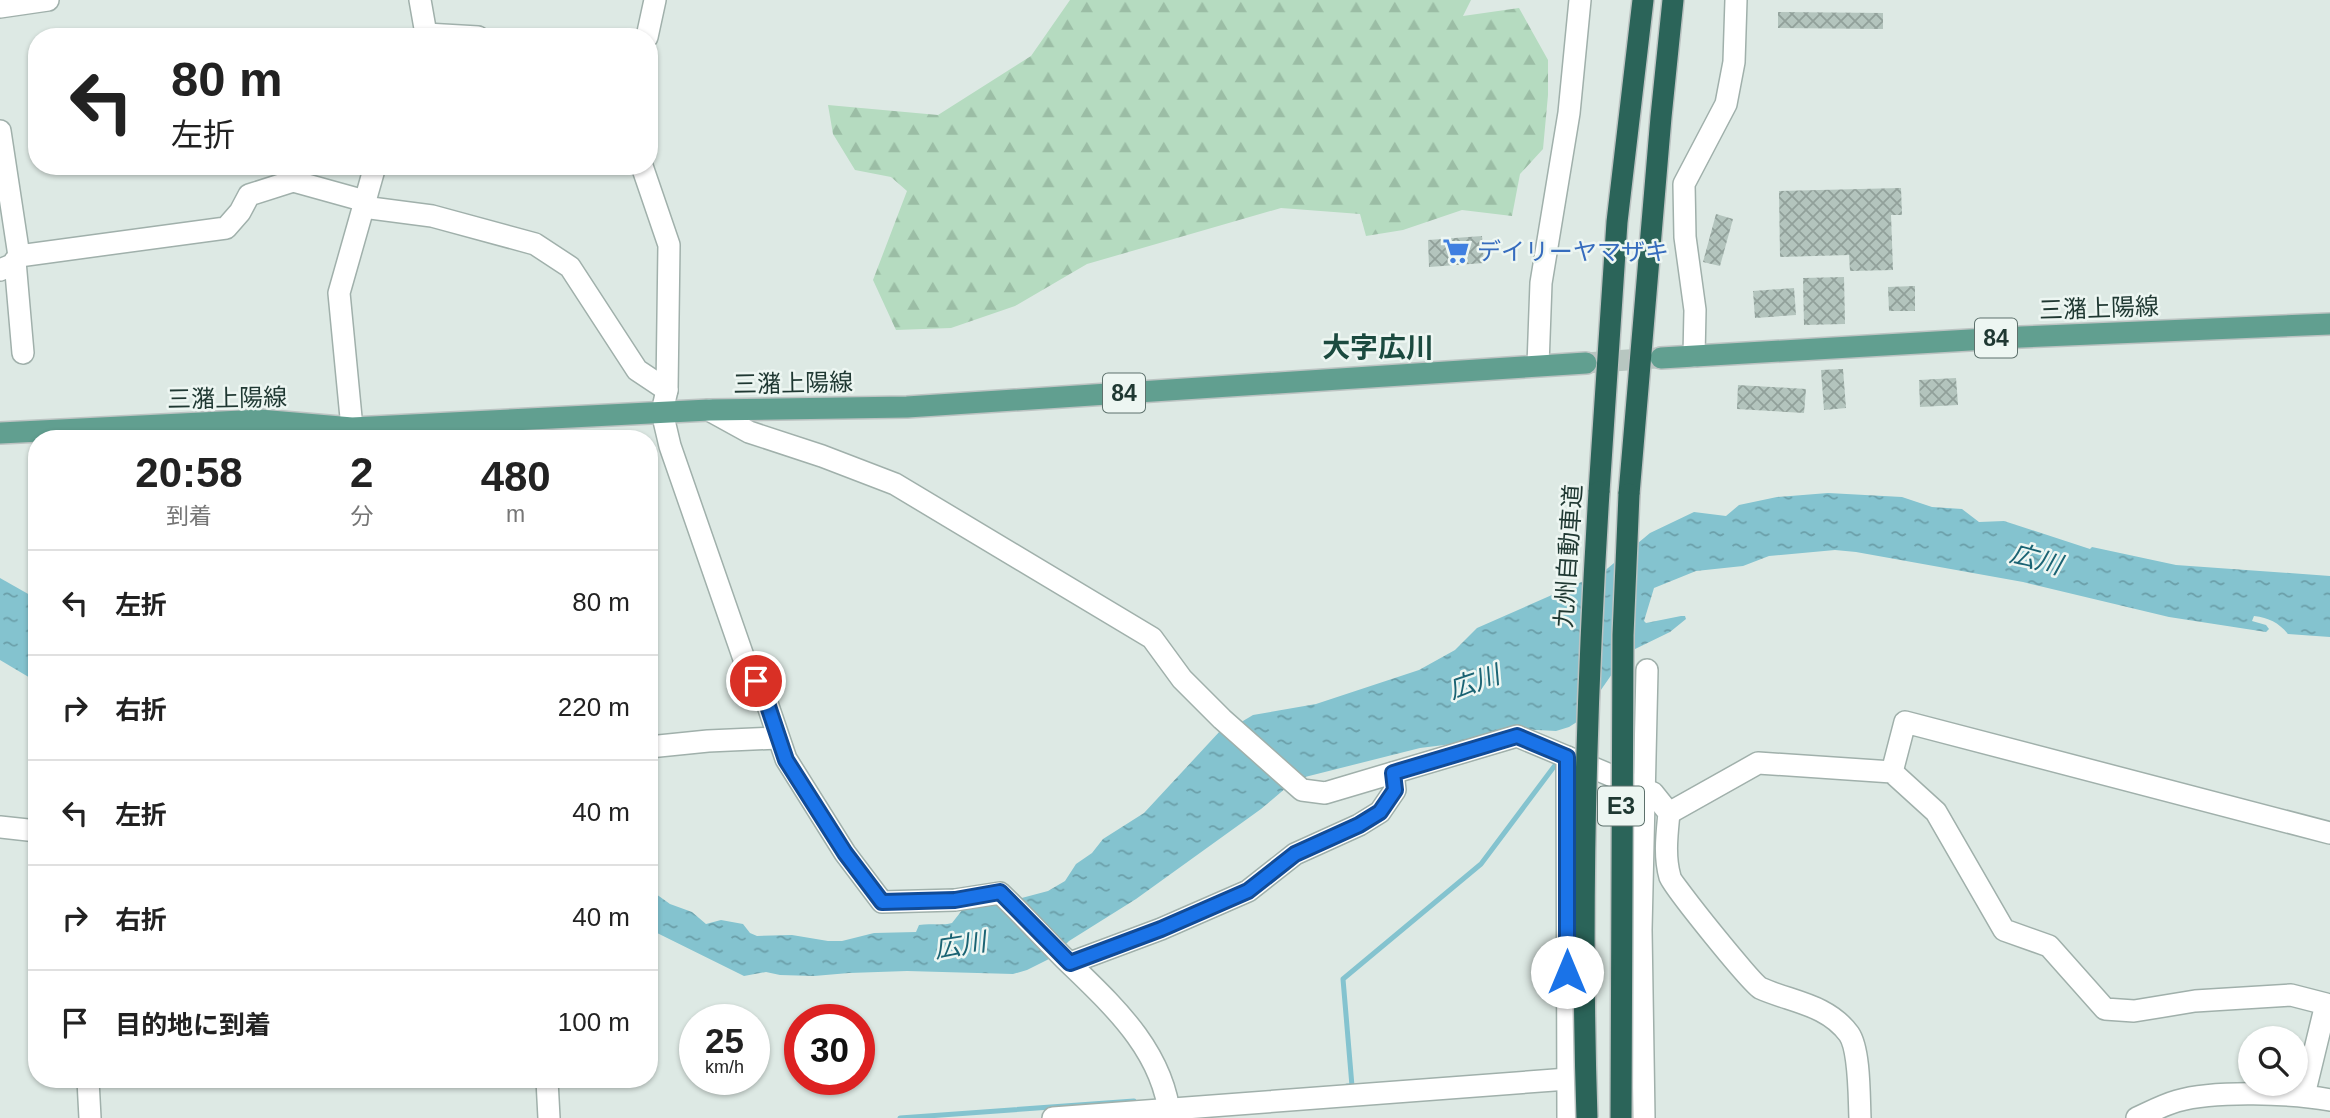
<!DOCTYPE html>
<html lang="ja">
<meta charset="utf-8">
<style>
:root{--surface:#fff;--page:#f6f6f6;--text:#222;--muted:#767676;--line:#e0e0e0}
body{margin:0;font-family:Arial,"Noto Sans JP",sans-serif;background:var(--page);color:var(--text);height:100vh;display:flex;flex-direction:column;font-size:26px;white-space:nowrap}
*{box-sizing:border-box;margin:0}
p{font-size:23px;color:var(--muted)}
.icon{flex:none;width:38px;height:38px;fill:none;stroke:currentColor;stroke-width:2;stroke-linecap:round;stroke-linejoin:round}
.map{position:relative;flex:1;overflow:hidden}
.sheet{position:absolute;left:28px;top:430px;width:630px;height:658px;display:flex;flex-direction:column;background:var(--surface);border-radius:28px;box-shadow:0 2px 5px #0004}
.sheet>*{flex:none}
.hud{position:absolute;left:28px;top:28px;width:630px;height:147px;border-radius:28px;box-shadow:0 2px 5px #0004;background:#fff;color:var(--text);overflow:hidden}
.controls{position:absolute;left:2238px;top:1026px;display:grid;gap:14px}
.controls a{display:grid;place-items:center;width:70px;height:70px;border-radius:50%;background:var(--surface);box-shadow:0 2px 5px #0004;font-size:35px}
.speed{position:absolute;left:679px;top:1004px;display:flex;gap:14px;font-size:35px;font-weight:700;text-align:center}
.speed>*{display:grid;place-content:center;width:91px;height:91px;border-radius:50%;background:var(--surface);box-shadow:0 2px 5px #0004;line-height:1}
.speed small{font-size:18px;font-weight:400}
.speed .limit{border:10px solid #d22;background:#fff;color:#111}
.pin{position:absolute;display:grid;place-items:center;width:60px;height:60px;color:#fff;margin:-30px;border:4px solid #fff;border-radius:50%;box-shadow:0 2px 7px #0007}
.me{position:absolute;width:77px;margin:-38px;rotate:0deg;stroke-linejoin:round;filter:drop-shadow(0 0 5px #0008)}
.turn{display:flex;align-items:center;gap:24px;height:147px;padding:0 28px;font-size:32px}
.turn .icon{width:91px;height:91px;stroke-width:2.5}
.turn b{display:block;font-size:49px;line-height:60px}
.eta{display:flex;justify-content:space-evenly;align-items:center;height:119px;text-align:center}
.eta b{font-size:42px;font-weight:800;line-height:49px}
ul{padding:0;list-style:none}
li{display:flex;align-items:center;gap:21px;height:105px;padding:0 28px;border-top:2px solid var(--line)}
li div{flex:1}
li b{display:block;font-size:26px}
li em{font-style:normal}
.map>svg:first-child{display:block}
.forest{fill:url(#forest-firs)}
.water{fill:url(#water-ripples)}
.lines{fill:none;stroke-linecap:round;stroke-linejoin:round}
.stream{stroke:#84c3cf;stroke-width:5}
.building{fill:url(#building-cross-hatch)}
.major-tunnel{stroke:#b7c6c0;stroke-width:21;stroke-dasharray:21 10;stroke-linecap:butt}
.minor-casing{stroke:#a0b0ab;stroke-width:24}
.major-casing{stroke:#bcc3c2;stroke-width:24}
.highway-casing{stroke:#bcc3c2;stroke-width:24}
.minor{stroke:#fff;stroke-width:21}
.major{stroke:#619f90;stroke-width:21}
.highway{stroke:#2b6459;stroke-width:21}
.highway-bridge-casing{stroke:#bcc3c2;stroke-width:24;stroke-linecap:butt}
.highway-bridge{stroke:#2b6459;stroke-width:21}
.route-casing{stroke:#114b97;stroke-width:18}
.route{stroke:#1a73e8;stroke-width:12}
.labels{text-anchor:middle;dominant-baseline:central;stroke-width:5;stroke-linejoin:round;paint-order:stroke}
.shield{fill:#edf6f2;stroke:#5d716c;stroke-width:2}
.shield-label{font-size:23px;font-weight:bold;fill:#1f3832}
.shop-label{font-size:24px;fill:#366cbe;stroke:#edf6f2;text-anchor:start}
.street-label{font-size:24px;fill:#1f3832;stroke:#edf6f2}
.water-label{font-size:26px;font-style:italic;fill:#1a6373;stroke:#edf6f2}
.quarter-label{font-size:28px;font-weight:bold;fill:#1b4a3f;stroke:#edf6f2}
</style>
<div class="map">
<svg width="2330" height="1118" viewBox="0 0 2330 1118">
<defs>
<pattern id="forest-firs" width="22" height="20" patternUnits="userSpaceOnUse" patternTransform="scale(1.75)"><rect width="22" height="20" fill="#b5dbc0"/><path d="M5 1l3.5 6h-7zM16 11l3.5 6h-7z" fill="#9bbda5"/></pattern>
<pattern id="water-ripples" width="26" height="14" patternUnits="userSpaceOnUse" patternTransform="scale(1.75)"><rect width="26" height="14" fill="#84c3cf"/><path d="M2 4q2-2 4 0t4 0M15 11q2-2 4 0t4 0" fill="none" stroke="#6b9fa9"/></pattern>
<pattern id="building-cross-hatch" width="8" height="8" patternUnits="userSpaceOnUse" patternTransform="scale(1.75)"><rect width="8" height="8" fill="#b3c4bd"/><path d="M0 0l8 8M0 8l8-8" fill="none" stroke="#91a09a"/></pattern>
</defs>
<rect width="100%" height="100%" fill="#dde9e4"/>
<polygon class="forest" points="1070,0 1471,0 1463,16 1519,8 1548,60 1548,95 1543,149 1520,174 1512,216 1462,210 1403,230 1366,236 1360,214 1281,208 1087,264 1015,306 951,328 896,330 873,280 907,191 891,177 855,170 833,134 828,105 938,115 1031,56"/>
<g class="water">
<path d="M1828 493 1902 497 1932 507 1962 509 1979 522 2004 521 2090 549 2092 547 2176 565 2330 576V637L2288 634C2278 622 2269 618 2254 616L2252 621 2266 625 2269 629 2266 632 2169 617 2023 582 1856 552 1835 550 1769 556 1743 566 1696 571 1654 588 1644 621 1646 623 1681 616H1685L1686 619 1670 632 1631 651 1619 664 1580 720 1569 727 1556 731 1520 729 1460 743 1420 748 1305 777 1287 787 1261 809 1136 899 1069 941 1053 957 1027 970 1013 974 907 971 849 973 814 976 780 975 766 972 744 976 649 929V889L670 904 692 912 706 924 721 920 743 924 750 933 757 936 792 935 828 941H842L874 933 916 932 919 925C930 923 941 926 952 923L963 909 1003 903 1048 891 1065 881 1076 864 1092 853 1103 839 1144 813 1221 730 1238 724 1253 715 1316 704 1419 670 1455 650 1477 628 1602 573 1650 533 1694 512 1726 516 1739 505 1777 497Z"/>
<polygon points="0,578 37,599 37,682 0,660"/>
</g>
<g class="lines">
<g class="stream">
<polyline points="1347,1086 1352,1086 1343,979 1481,864 1556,764 1555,757"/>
<polyline points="900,1118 1134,1101"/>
</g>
</g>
<g class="building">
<polygon points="1778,12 1883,13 1883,29 1778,28"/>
<polygon points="1901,188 1902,215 1891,215 1893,270 1850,271 1849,255 1780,257 1779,191"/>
<polygon points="1716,214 1733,219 1720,266 1703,262"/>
<polygon points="1482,236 1484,263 1429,267 1428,240"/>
<polygon points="1844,277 1845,324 1804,325 1803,278"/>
<polygon points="1915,286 1915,311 1889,311 1888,287"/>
<polygon points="1794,288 1796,315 1755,318 1753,291"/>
<polygon points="1843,369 1846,408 1824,410 1821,370"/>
<polygon points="1956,378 1958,405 1920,407 1919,380"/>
<polygon points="1738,385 1806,389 1804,413 1737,409"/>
</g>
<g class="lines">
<polyline class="major-tunnel" points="1586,363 1657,358"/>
<g class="minor-casing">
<g id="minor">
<polyline points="420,0 426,34"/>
<polyline points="0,7 48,0"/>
<polyline points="426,34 478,37"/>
<polyline points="647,37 655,0"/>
<polyline points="0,131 19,256"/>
<path d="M642 166 669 245 667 390 662 412 670 446 744 659 767 703 786 759 845 853 882 902 955 900 1000 893C1022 914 1043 937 1065 959 1111 1004 1163 1049 1170 1118"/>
<polyline points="363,207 432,216 535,244 570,267 637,370 667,390"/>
<polyline points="15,261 23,353"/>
<polyline points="0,270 12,265 19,256 226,228 240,212 249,195 293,181 365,201"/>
<polyline points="1694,356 1695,310 1685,237 1684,184 1726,104 1734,62 1736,0"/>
<polyline points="1538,365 1541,283 1569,113 1580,0"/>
<path d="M709 410 749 432 822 456 895 484 1152 638 1182 679 1222 719 1302 790 1325 793 1517 736 1653 793 1669 813C1667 834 1664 856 1670 877 1672 885 1753 985 1760 988 1791 1002 1827 1004 1849 1034 1860 1050 1859 1098 1860 1118"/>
<polyline points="352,428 339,293 375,166"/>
<polyline points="258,439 259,420"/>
<polyline points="649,747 708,741 778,738"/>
<polyline points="1567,757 1568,1118"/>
<polyline points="1892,772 1905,722 2330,833"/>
<polyline points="1669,813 1758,763 1892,772 1936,812 2004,930 2049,946 2105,1009 2134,1011 2195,1001 2291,995 2326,1004 2304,1095"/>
<polyline points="0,827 37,831"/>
<polyline points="1070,963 1161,929 1248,891 1295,854 1359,825 1380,812 1395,790 1393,773"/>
<polyline points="88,1080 90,1118"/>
<polyline points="547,1080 549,1118"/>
<polyline points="1053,1118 1568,1079"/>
<polyline points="1644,1118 1641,930 1647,670"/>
<path d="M2137 1118C2150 1112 2163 1105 2177 1101 2215 1090 2291 1093 2330 1100"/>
</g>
</g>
<g class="major-casing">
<g id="major">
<polyline points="1661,358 2021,337 2330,324"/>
<polyline points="0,433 259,420 352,428 709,410 907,407 1586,363"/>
</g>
</g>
<g class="highway-casing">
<g id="highway">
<polyline points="1599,492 1617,222 1643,0"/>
<polyline points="1629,494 1661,117 1673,0"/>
</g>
</g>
<use href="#minor" class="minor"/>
<use href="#major" class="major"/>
<use href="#highway" class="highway"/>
<g class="highway-bridge-casing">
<g id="highway-bridge">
<path d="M1587 1118C1580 909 1586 700 1599 492"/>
<polyline points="1621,1118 1623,635 1629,494"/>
</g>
</g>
<use href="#highway-bridge" class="highway-bridge"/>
</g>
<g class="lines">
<g class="route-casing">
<polyline id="route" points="756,681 767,703 786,760 845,853 882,902 955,900 1000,892 1070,963 1161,929 1248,891 1295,854 1359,825 1380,812 1395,790 1393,773 1517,736 1567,757 1567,972"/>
</g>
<use href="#route" class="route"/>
</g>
<defs>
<g id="supermarket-bare" transform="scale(2.1)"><path d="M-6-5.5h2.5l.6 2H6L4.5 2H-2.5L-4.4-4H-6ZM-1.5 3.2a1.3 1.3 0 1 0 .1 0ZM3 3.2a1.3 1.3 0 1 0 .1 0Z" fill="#3f7fe0" stroke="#edf6f2" stroke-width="2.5" paint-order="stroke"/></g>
</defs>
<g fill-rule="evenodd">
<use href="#supermarket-bare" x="1456" y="251"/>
</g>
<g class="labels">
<g class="shield">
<rect x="1975" y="318.5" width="42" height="39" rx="5"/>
<rect x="1103" y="373.5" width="42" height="39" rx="5"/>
<rect x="1598" y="786.5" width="46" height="39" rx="5"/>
</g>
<g class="shield-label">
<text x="1996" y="338">84</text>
<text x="1124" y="393">84</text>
<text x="1621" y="806">E3</text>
</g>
<g class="shop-label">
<text x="1477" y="251">デイリーヤマザキ</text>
</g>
<g class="street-label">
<text transform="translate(2099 308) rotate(-2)">三潴上陽線</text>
<text transform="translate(793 383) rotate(-1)">三潴上陽線</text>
<text transform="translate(227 398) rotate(-1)">三潴上陽線</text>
<text transform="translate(1568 556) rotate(-86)">九州自動車道</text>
</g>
<g class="water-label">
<text transform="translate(2036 559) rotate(15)">広川</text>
<text transform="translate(1474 682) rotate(-19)">広川</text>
<text transform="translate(960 945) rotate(-9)">広川</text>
</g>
<g class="quarter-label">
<text x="1378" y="347">大字広川</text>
</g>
</g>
</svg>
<div class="controls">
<a><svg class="icon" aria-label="search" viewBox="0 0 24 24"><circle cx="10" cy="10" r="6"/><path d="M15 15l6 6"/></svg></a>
</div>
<div class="speed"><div>25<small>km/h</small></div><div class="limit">30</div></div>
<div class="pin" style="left:756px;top:681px;background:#d93025"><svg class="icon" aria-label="arrive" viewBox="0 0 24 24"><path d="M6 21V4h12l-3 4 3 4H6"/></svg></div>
<svg class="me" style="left:1567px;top:972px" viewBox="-20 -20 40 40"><circle r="19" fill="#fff"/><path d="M0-13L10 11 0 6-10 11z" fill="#1a73e8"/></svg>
<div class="hud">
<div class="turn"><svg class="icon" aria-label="left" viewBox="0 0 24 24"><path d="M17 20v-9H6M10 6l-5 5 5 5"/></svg><div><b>80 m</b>左折</div></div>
</div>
<section class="sheet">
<div class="eta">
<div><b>20:58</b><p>到着</p></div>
<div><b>2</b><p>分</p></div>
<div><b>480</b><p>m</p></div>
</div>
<ul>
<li><svg class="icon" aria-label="left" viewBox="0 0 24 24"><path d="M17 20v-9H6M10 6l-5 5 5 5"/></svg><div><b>左折</b></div><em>80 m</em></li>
<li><svg class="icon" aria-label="right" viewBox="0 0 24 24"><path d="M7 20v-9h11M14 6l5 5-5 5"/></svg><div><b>右折</b></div><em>220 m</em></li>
<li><svg class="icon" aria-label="left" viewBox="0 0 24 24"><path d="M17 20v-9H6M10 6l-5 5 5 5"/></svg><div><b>左折</b></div><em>40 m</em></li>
<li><svg class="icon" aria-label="right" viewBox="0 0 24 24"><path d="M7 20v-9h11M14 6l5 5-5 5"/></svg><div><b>右折</b></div><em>40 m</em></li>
<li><svg class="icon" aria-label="arrive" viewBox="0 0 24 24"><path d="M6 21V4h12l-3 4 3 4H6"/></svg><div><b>目的地に到着</b></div><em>100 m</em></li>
</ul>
</section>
</div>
